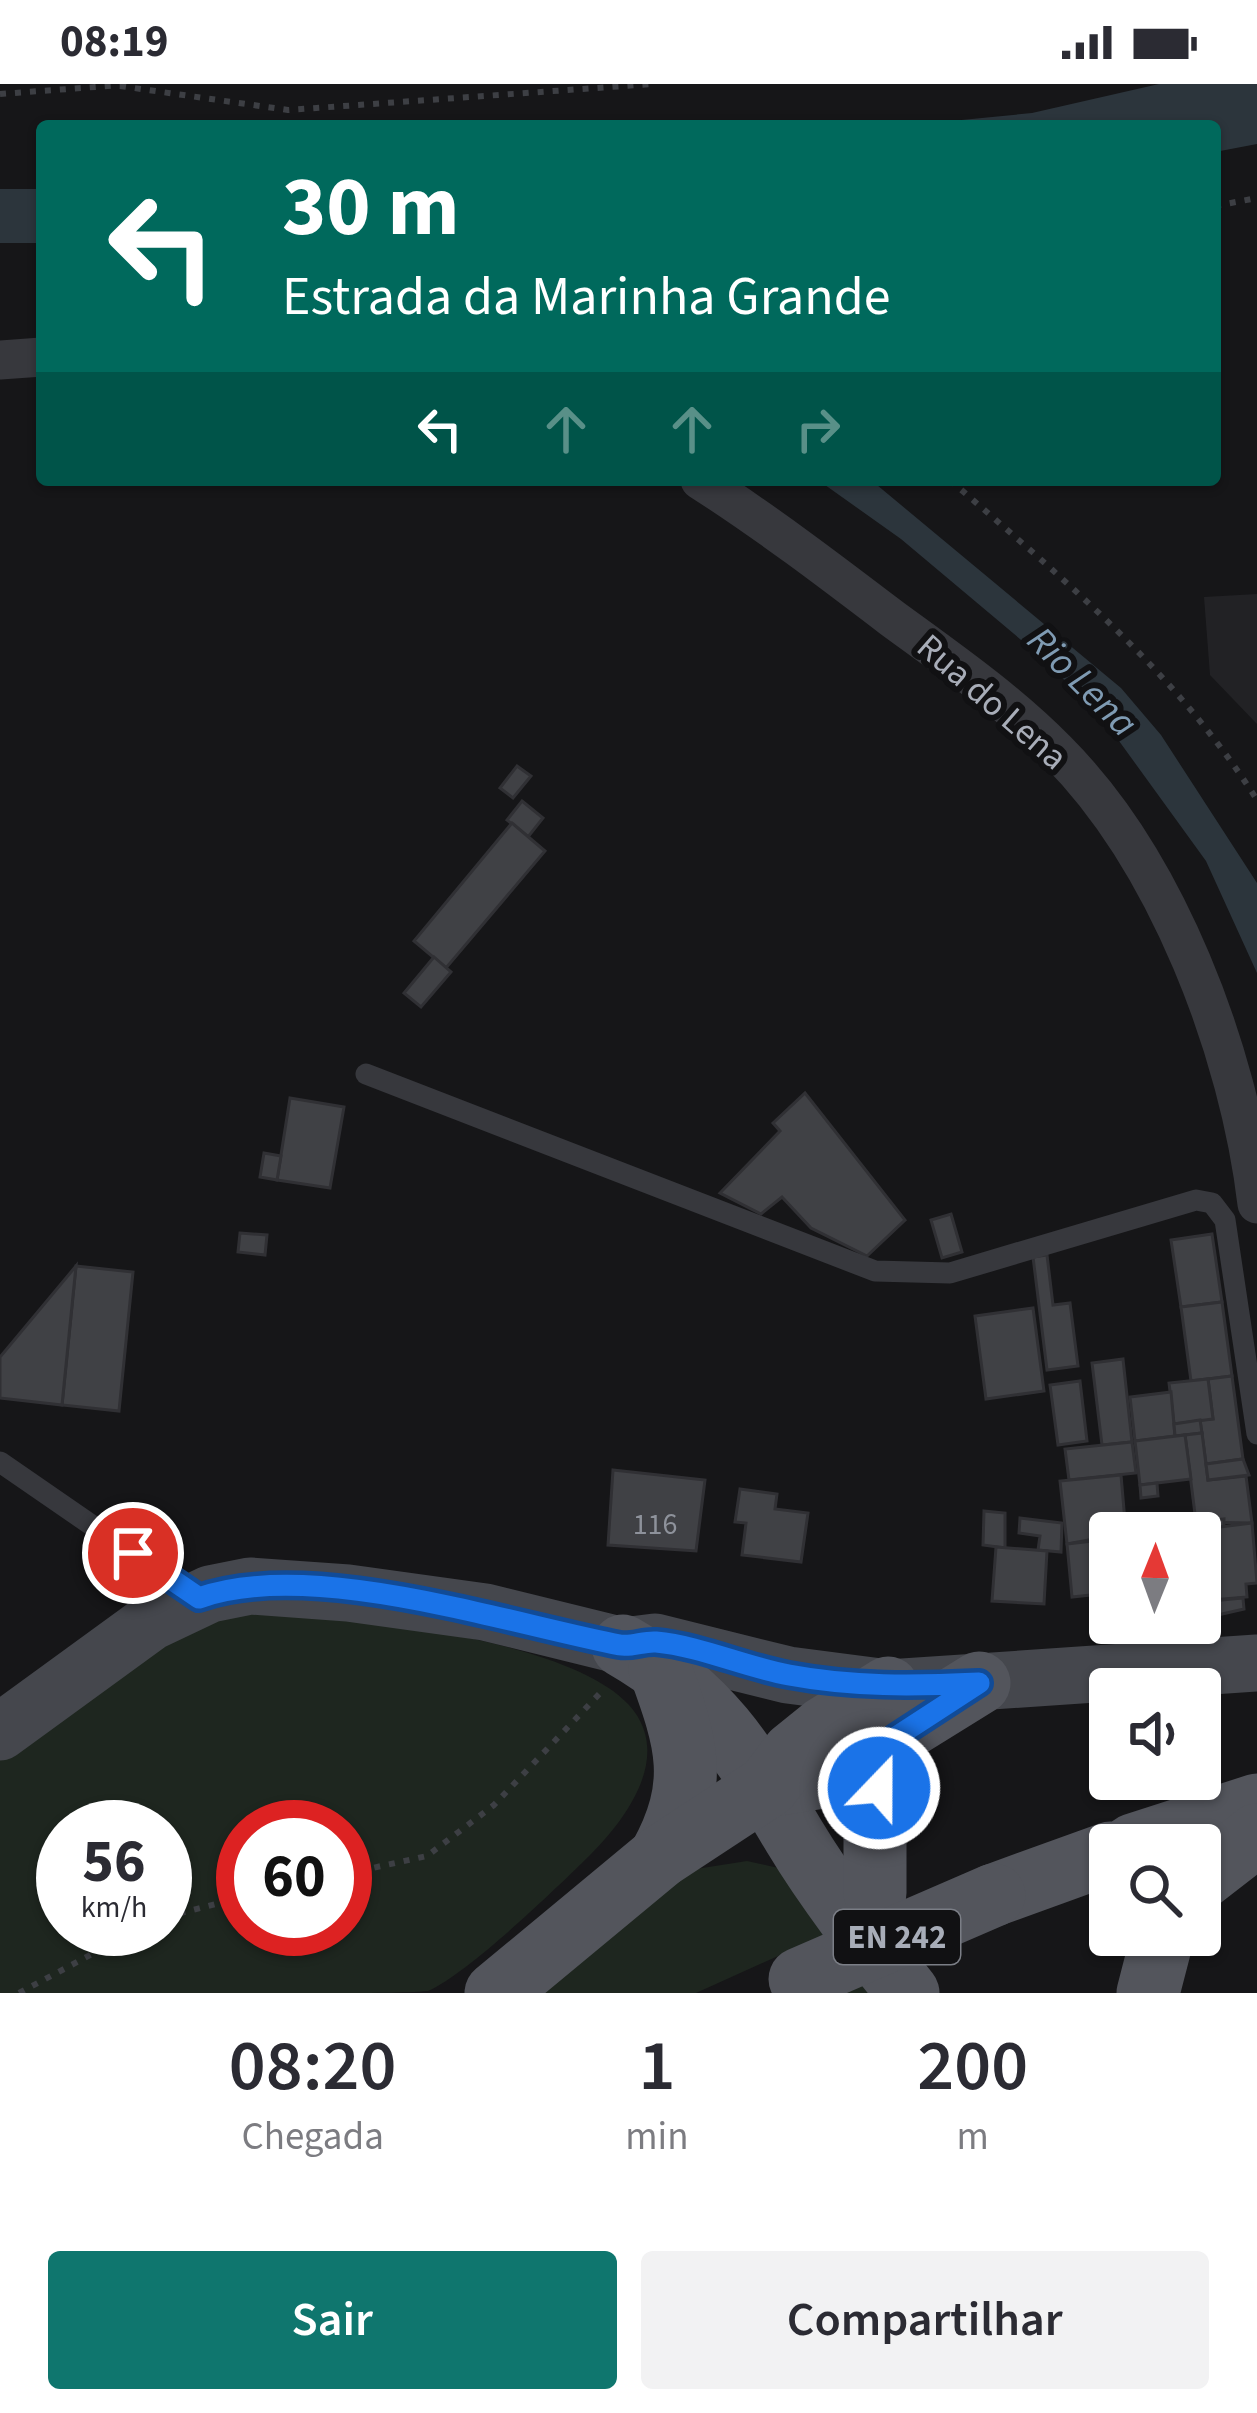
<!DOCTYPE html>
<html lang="pt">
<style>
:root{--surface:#fff;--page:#f2f2f3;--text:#2b2b33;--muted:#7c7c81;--accent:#0f766e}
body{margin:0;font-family:"Source Sans 3",sans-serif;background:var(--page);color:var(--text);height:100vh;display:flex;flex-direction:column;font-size:45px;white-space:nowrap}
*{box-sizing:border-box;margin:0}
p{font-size:39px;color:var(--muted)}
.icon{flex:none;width:66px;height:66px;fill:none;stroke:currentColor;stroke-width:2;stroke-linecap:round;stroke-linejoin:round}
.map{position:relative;height:1909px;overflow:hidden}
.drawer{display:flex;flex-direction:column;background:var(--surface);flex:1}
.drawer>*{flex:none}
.guide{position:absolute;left:36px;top:36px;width:1185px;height:366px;border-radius:12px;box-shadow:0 3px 9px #0004;background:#00695c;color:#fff;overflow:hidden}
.needle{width:78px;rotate:1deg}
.tools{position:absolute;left:1089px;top:1428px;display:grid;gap:24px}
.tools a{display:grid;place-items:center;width:132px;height:132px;border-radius:12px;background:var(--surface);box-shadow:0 3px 9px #0004;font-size:60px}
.speed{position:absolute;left:36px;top:1716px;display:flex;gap:24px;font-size:60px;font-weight:700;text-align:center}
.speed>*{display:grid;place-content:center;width:156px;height:156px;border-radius:50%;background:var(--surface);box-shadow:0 3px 9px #0004;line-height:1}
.speed small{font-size:30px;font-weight:400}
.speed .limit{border:18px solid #d22;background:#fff;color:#111}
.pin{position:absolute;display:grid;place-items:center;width:102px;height:102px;color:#fff;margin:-51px;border:6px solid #fff;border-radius:50%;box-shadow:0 3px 12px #0007}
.me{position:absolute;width:132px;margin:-66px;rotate:22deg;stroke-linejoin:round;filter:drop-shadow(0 0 9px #0008)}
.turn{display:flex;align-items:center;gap:42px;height:252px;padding:0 48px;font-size:54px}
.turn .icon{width:156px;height:156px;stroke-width:2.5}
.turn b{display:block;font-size:84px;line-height:102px}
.lanes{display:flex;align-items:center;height:114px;padding:0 48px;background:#0003;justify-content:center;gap:60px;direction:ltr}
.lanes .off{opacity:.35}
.eta{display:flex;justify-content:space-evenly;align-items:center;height:204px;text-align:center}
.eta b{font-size:72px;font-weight:600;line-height:84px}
.button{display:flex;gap:24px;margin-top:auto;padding:24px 48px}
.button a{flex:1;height:138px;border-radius:12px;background:var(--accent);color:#fff;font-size:48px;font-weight:600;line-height:138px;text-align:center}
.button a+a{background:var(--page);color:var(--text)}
.status{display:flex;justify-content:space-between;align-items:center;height:84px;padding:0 60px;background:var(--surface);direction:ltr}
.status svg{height:33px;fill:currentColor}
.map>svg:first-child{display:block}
.built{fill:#222225}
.green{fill:#1e261f;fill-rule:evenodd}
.water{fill:#2c353c}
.building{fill:#404145;stroke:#303034;stroke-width:3}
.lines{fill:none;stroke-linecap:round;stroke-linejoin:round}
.path{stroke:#3d3f44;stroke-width:6;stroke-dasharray:6 9;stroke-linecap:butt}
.service{stroke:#37383d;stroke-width:21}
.minor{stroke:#37383d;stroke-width:39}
.secondary{stroke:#45474d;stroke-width:57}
.primary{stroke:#53555c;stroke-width:63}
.primary-bridge{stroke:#53555c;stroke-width:63}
.route-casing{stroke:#114b97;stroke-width:30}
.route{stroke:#1a73e8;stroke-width:21}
.labels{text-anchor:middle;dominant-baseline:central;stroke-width:12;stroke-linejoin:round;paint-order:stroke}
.number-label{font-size:30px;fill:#8e929b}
.shield{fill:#111113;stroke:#7b7e86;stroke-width:3}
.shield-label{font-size:33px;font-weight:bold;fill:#a8adb8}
.street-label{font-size:36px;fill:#a8adb8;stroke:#111113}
.water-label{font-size:39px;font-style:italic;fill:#7f9bb3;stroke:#111113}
</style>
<div class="status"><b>08:19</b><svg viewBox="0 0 49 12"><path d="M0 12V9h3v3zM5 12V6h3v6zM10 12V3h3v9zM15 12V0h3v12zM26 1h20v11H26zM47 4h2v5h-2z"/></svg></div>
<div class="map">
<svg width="1257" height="1909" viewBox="0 0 1257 1909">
<rect width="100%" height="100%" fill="#161618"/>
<polygon class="built" points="1257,510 1257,640 1210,591 1204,513"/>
<g class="green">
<path d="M245 1524C336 1531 567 1553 629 1621 677 1674 620 1743 582 1779 549 1811 468 1889 428 1907 407 1909 362 1909 338 1909 225 1909 113 1909 0 1909V1674L141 1569ZM63 1743H165V1845H63ZM243 1743H345V1845H243Z"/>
<polygon points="747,1777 783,1785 888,1909 820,1909 800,1862 696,1909 518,1909 696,1785"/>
</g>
<g class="water">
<polygon points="1159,0 1257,0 1257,60 1215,68 1215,42 900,42 1032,29"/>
<rect x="0" y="105" width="42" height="54"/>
<polygon points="818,396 871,396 1121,604 1161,651 1257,799 1257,889 1206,777 1106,639 1045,576 901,455"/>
</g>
<g class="building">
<polygon points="517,682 531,692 513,714 500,704"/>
<polygon points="522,717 543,734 528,753 507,736"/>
<polygon points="512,739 545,767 446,884 414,857"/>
<polygon points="434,873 451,888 421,923 404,909"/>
<polygon points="805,1009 905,1136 867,1172 811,1144 782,1113 761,1130 720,1109 780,1047 773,1039"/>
<polygon points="290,1014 344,1023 330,1104 277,1096"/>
<polygon points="264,1069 281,1072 277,1096 260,1093"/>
<polygon points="951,1130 962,1168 942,1174 931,1136"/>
<polygon points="240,1149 267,1151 265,1171 238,1168"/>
<polygon points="1212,1150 1222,1218 1181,1223 1171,1156"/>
<polygon points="1047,1171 1053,1221 1070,1219 1078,1282 1047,1286 1033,1173"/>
<polygon points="76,1182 133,1188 119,1327 62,1321"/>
<polygon points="76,1182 62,1321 0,1314 0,1273"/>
<polygon points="1222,1218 1232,1292 1191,1297 1181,1223"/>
<polygon points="1033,1224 1044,1307 986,1315 975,1232"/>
<polygon points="1123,1275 1132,1358 1102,1361 1092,1279"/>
<polygon points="1232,1292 1243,1375 1206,1380 1200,1336 1213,1335 1208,1295"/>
<polygon points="1208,1295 1213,1335 1174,1340 1169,1299"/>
<polygon points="1080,1297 1087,1357 1058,1361 1050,1301"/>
<polygon points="1171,1308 1175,1352 1135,1357 1130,1313"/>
<polygon points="1200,1336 1202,1349 1175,1352 1174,1340"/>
<polygon points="1202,1349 1208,1396 1246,1392 1252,1439 1196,1438 1185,1351"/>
<polygon points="1185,1351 1191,1395 1140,1401 1135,1357"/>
<polygon points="1132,1358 1136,1389 1069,1396 1065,1365"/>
<polygon points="1243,1375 1249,1391 1208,1396 1206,1380"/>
<polygon points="613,1386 705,1396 696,1467 608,1461"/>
<polygon points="1121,1391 1126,1449 1067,1460 1060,1397"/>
<polygon points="1157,1399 1158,1412 1141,1414 1140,1401"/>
<polygon points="740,1405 777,1410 775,1425 808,1429 801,1478 742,1471 746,1439 735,1438"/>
<polygon points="984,1427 1005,1429 1005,1464 983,1461"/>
<polygon points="1020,1434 1062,1439 1061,1468 1038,1466 1040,1452 1019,1449"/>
<polygon points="1224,1435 1224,1443 1196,1446 1196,1438"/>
<polygon points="1252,1439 1257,1499 1246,1500 1247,1513 1200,1517 1196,1446"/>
<polygon points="1110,1455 1110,1509 1072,1513 1067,1460"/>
<polygon points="996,1463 1047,1467 1044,1520 992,1517"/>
<polygon points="1243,1514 1244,1525 1200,1535 1200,1518"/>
</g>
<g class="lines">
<g class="path">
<polyline points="120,2 288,26 652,0"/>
<polyline points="0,10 122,1"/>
<polyline points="1215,122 1257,114"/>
<path d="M950 396C1062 494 1176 588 1257 716"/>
<polyline points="345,1790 427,1772 494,1721 603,1606"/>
<polyline points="165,1833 243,1813"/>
<polyline points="19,1909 139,1845"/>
</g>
<g class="service">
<polyline points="366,990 875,1187 950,1189 1196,1116 1212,1119 1225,1136 1257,1350"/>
<polyline points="0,1378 193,1511"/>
</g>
<g class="minor">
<polyline points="0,276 42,273"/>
<path d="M700 396C767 439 830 487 893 535 949 576 1008 617 1057 667 1167 777 1239 967 1257 1120"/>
</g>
<polyline class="secondary" points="0,1648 151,1538 210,1510 250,1502 348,1509 485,1528 623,1562 655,1558 788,1591 888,1604 1257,1579"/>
<g class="primary">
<path d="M623 1562C710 1612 744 1668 794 1752 827 1807 868 1859 908 1909"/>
<polyline points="768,1702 829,1692 979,1599"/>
<polyline points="1133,1761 1257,1721"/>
<path d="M660 1773C700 1700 687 1659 660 1585"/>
<polyline points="1200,1795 1257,1751"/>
<polyline points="875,1809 875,1718 896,1653"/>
<polyline points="994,1811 1110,1769"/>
<polyline points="496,1909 660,1773 768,1702 793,1669 824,1644 888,1604"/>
<polyline points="1148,1909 1163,1851"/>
</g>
<polyline class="primary-bridge" points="800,1895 994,1811"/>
</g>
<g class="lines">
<g class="route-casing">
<path id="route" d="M133 1469 199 1514C310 1474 506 1539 620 1561 632 1563 644 1557 656 1558 700 1562 745 1583 789 1591 853 1603 914 1602 979 1599L896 1653 879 1704"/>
</g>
<use href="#route" class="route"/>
</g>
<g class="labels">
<g class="number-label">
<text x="655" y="1440">116</text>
</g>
<rect class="shield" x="834" y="1826" width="126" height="54" rx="9"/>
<g class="shield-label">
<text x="897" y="1853">EN 242</text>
</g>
<g class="street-label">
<text transform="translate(992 618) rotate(41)">Rua do Lena</text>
</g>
<g class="water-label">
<text transform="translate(1082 598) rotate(45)">Rio Lena</text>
</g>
</g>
</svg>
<div class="tools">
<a><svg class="needle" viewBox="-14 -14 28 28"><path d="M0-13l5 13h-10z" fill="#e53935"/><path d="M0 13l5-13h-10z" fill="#7c7c81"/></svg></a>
<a><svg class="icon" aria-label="sound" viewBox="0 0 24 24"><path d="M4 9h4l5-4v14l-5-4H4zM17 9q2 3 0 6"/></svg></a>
<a><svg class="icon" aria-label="search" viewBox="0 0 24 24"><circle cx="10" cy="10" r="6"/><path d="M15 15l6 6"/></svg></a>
</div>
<div class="speed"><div>56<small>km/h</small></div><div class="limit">60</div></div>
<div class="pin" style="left:133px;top:1469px;background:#d93025"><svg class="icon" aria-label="arrive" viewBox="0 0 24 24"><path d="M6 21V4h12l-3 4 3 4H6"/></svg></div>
<svg class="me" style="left:879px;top:1704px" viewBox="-20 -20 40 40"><circle r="17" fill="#1a73e8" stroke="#fff" stroke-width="3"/><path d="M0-11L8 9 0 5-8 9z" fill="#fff"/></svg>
<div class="guide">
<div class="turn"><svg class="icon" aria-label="left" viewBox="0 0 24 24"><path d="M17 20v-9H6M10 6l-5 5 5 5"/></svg><div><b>30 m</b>Estrada da Marinha Grande</div></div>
<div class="lanes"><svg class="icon" aria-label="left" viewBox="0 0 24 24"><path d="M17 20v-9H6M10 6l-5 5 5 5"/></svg><svg class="icon off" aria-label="ahead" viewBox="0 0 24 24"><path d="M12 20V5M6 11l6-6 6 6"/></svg><svg class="icon off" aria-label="ahead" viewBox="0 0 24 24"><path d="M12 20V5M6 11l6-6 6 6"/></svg><svg class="icon off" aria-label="right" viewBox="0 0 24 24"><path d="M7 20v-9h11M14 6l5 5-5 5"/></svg></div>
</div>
</div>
<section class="drawer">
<div class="eta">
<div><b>08:20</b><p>Chegada</p></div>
<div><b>1</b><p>min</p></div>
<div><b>200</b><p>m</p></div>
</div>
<div class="button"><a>Sair</a><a>Compartilhar</a></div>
</section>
